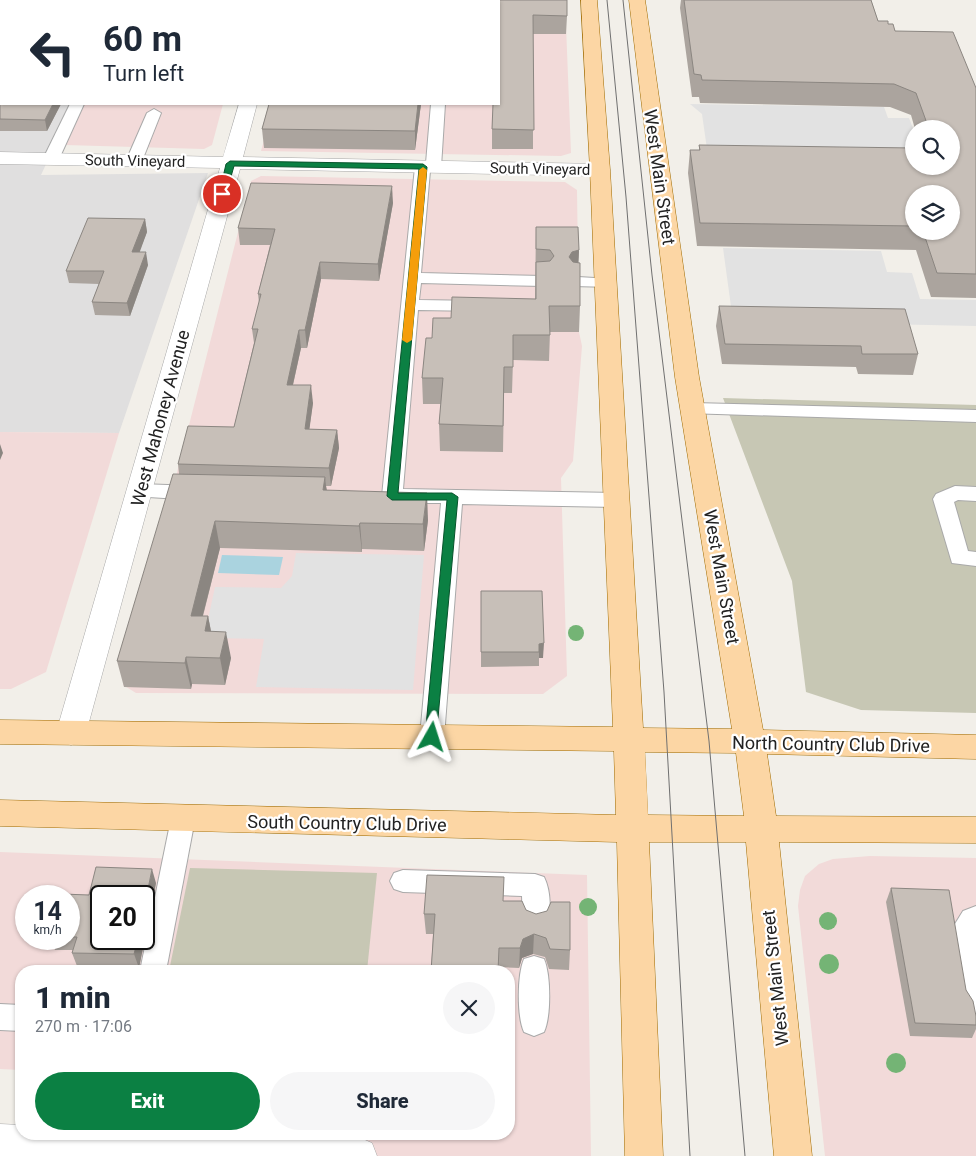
<!DOCTYPE html>
<meta charset="utf-8">
<style>
:root{--surface:#fff;--page:#f6f6f7;--text:#1f2937;--muted:#747a83;--accent:#0b8043}
body{margin:0;font-family:Roboto,sans-serif;background:var(--page);color:var(--text);height:100vh;display:flex;flex-direction:column;font-size:19px;white-space:nowrap}
*{box-sizing:border-box;margin:0}
p{font-size:16px;color:var(--muted)}
.icon{flex:none;width:28px;height:28px;fill:none;stroke:currentColor;stroke-width:2;stroke-linecap:round;stroke-linejoin:round}
.map{position:relative;flex:1;overflow:hidden}
.details{position:absolute;left:15px;top:965px;width:500px;height:175px;display:flex;flex-direction:column;background:var(--surface);border-radius:20px;box-shadow:0 1px 4px #0004}
.details>*{flex:none}
.banner{position:absolute;left:0px;top:0px;width:500px;height:105px;box-shadow:0 1px 4px #0004;background:#fff;color:var(--text);overflow:hidden}
.buttons{position:absolute;left:905px;top:120px;display:grid;gap:10px}
.buttons a{display:grid;place-items:center;width:55px;height:55px;border-radius:50%;background:var(--surface);box-shadow:0 1px 4px #0004;font-size:25px}
.speed{position:absolute;left:15px;top:885px;display:flex;gap:10px;font-size:25px;font-weight:700;text-align:center}
.speed>*{display:grid;place-content:center;width:65px;height:65px;border-radius:50%;background:var(--surface);box-shadow:0 1px 4px #0004;line-height:1}
.speed small{font-size:12px;font-weight:400}
.speed .limit{border:2px solid #111;border-radius:8px;background:#fff;color:#111}
.pin{position:absolute;display:grid;place-items:center;width:42px;height:42px;color:#fff;margin:-21px;border:2px solid #fff;border-radius:50%;box-shadow:0 1px 5px #0007}
.me{position:absolute;width:55px;margin:-28px;rotate:6deg;stroke-linejoin:round;filter:drop-shadow(0 0 4px #0008)}
.turn{display:flex;align-items:center;gap:18px;height:105px;padding:0 20px;font-size:22px}
.turn .icon{width:65px;height:65px;stroke-width:2.5}
.turn b{display:block;font-size:35px;line-height:42px}
.round{display:grid;place-items:center;flex:none;width:52px;height:52px;border-radius:26px;background:var(--page)}
.headline{display:flex;align-items:center;justify-content:space-between;height:85px;padding:0 20px}
h1{font-size:30px;font-weight:800;line-height:38px}
.primary-button{display:flex;gap:10px;margin-top:auto;padding:10px 20px}
.primary-button a{flex:1;height:58px;border-radius:30px;background:var(--accent);color:#fff;font-size:20px;font-weight:800;line-height:58px;text-align:center}
.primary-button a+a{background:var(--page);color:var(--text)}
.map>svg:first-child{display:block}
.residential{fill:#e0dfdf}
.commercial{fill:#f2dad9;fill-rule:evenodd}
.construction{fill:#c7c7b4}
.parking{fill:#e2e2e2}
.water{fill:#aad3df}
.lines{fill:none;stroke-linecap:round;stroke-linejoin:round}
.lane-casing{stroke:#a9a9a9;stroke-width:2}
.street-casing{stroke:#a9a9a9;stroke-width:1}
.primary-casing{stroke:#a06b00;stroke-width:1}
.lane{fill:#fff;fill-rule:evenodd}
.street{fill:#fff;fill-rule:evenodd}
.primary{fill:#fcd6a4;fill-rule:evenodd}
.tram{stroke:#707070;stroke-width:1}
.tree{fill:#74b475}
.wall{fill:#aba49e;fill-rule:evenodd}
.shaded-wall{fill:#8b8681}
.building{fill:#c7bfb8;stroke:#8b8681}
.route{fill:#0b8043;stroke:#07532c}
.slow{fill:#f59e0b}
.labels{text-anchor:middle;dominant-baseline:central;stroke-width:4.5;stroke-linejoin:round;paint-order:stroke}
.far-street-label{font-size:15px;fill:#222;stroke:#fff}
.street-label{font-size:18px;fill:#222;stroke:#fff}
</style>
<div class="map">
<svg width="976" height="1156" viewBox="0 0 976 1156">
<rect width="100%" height="100%" fill="#f2efe9"/>
<polygon class="residential" points="0,0 124,0 1,1 1,104 74,104 41,175 208,173 119,433 0,432"/>
<g class="commercial">
<polygon points="565,0 571,153 561,156 261,151 274,104 499,104 499,1"/>
<polygon points="84,104 223,104 212,145 204,149 65,145"/>
<polygon points="261,176 565,182 577,190 579,332 582,346 573,461 561,478 567,676 543,694 136,693 123,685 251,181"/>
<polygon points="0,432 119,433 46,672 11,689 0,689"/>
<path d="M0 852 587 875 591 1156H310L313 1134H509V971H21V1070L0 1069ZM26 896H69V939H26ZM101 896H144V939H101Z"/>
<polygon points="870,856 976,858 976,1156 825,1156 798,906 800,890 805,876 819,864 833,859"/>
</g>
<g class="construction">
<polygon points="723,398 976,405 976,713 861,710 806,692 792,581"/>
<polygon points="190,868 377,873 367,971 169,971"/>
</g>
<g class="parking">
<polygon points="690,104 884,107 888,118 909,118 914,131 914,166 951,166 976,175 708,156 702,114"/>
<polygon points="723,248 881,251 887,272 912,273 920,299 976,300 976,326 733,321"/>
<polygon points="296,553 424,555 413,690 256,687 264,639 204,638 215,587 281,588 292,576"/>
</g>
<polygon class="water" points="222,555 283,557 279,575 218,573"/>
<g class="lines">
<g class="lane-casing">
<g id="lane">
<polygon points="70,104 84,104 59,159 56,162 46,162 43,159"/>
<polygon points="431,104 445,104 441,167 438,170 430,171 421,273 543,276 549,277 551,281 549,285 543,286 421,283 419,300 480,301 486,302 489,306 486,310 480,311 418,310 403,489 616,493 623,495 626,500 623,505 616,507 462,504 444,737 440,744 432,746 424,744 420,737 441,503 392,503 385,501 382,496 415,167 418,164 426,163"/>
<polygon points="154,109 161,113 142,161 134,166 129,164 126,161 147,113"/>
<polygon points="578,277 612,279 614,283 612,287 572,286 570,282 572,278"/>
<polygon points="693,403 976,410 976,422 686,413 684,409 686,405"/>
<polygon points="140,484 195,486 202,488 205,493 202,498 195,500 133,496 130,491 133,486"/>
<polygon points="955,486 976,487 976,501 958,500 954,502 968,551 976,552 976,566 952,563 933,499 936,494"/>
<polygon points="183,809 192,812 195,819 166,971 140,971 171,819 174,812"/>
<path d="M403 870 535 874 544 877C551 891 552 915 545 929L536 932 527 929 523 921 522 896 403 892 394 889 390 881 394 873Z"/>
<polygon points="976,906 976,1016 966,1012 962,1003 950,932 963,911"/>
<path d="M534 956 544 959C551 975 551 1017 544 1032L534 1036 524 1032C517 1017 517 975 524 959Z"/>
<polygon points="0,1004 21,1005 21,1031 0,1030"/>
</g>
</g>
<g class="street-casing">
<g id="street">
<polygon points="239,104 257,104 243,157 600,164 607,166 610,170 607,174 600,176 240,169 86,733 82,741 71,745 60,741 56,733 220,168 0,164 0,152 223,157"/>
<polygon points="0,1124 21,1125 21,1134 264,1134 358,1137 372,1143 377,1156 0,1156"/>
</g>
</g>
<g class="primary-casing">
<path id="primary" d="M581 0H597L610 170 643 728 732 729 675 377 629 0H645L699 377 763 730 976 735V759L767 754 776 816 976 817V843L779 842 812 1156H774L746 842H649L663 1156H625L617 842 0 826V800L616 815 614 751 0 744V720L613 727 590 170ZM645 752 736 753 744 816 648 815Z"/>
</g>
<use href="#lane" class="lane"/>
<use href="#street" class="street"/>
<use href="#primary" class="primary"/>
<g class="tram">
<polyline points="607,0 626,197 664,692 690,1156"/>
<polyline points="623,0 652,275 709,741 745,1156"/>
</g>
</g>
<g class="tree">
<circle cx="576" cy="633" r="8"/>
<circle cx="588" cy="907" r="9"/>
<circle cx="828" cy="921" r="9"/>
<circle cx="829" cy="964" r="10"/>
<circle cx="896" cy="1063" r="10"/>
</g>
<g class="wall">
<path d="M681 0H871L878 21 888 24 895 31 976 88V298L931 297 916 250 697 246 688 173 690 150H699V145L951 166V129H915L911 115 890 107 700 103 699 97H692L680 8ZM914 194 951 231H914Z"/>
<polygon points="499,1 567,16 566,34 533,34 533,149 492,149 492,129"/>
<polygon points="0,30 1,104 61,104 47,131 0,131"/>
<polygon points="269,104 421,104 415,150 264,148 262,129"/>
<polygon points="393,203 379,281 321,279 307,348 301,348 293,385 313,403 309,429 337,430 339,448 331,486 326,486 327,490 428,520 424,551 362,549 362,552 220,548 203,616 208,616 211,631 231,658 225,685 192,684 191,689 124,687 117,661 179,474 178,464 234,427 254,343 252,329 259,303 258,294 270,245 240,245 238,228"/>
<polygon points="145,219 147,232 139,252 148,265 130,316 95,315 92,302 99,284 69,283 66,271"/>
<polygon points="536,227 579,250 578,263 580,306 579,332 550,332 549,361 513,360 512,393 504,393 503,452 440,451 439,424 441,404 423,404 422,378 432,338 451,318 535,299"/>
<polygon points="719,306 918,354 913,375 858,374 856,367 722,364 716,326"/>
<polygon points="481,591 542,591 543,658 539,658 539,666 481,667"/>
<polygon points="156,883 139,968 77,966 72,953 73,950 55,950 51,939 69,939 69,896 89,895"/>
<polygon points="891,888 966,990 976,1016 976,1029 972,1038 910,1036 886,902"/>
<polygon points="503,901 526,910 570,950 569,970 549,969 545,957 533,954 522,958 519,968 499,967 499,971 431,971 433,934 426,934 424,914"/>
</g>
<g class="shaded-wall">
<polygon points="53,104 61,104 47,131 45,120"/>
<polygon points="418,104 421,104 415,150 415,131"/>
<polygon points="392,186 393,203 379,281 378,264"/>
<polygon points="145,219 147,232 135,265 132,252"/>
<polygon points="579,250 578,275 569,257 572,252"/>
<polygon points="146,252 148,265 130,316 127,303"/>
<polygon points="320,262 321,279 307,348 305,330"/>
<polygon points="299,330 301,348 289,402 287,385"/>
<polygon points="311,385 313,403 307,447 305,429"/>
<polygon points="337,430 339,448 331,486 329,468"/>
<polygon points="0,444 3,453 0,460"/>
<polygon points="325,477 328,503 323,490"/>
<polygon points="427,493 428,520 424,551 423,524"/>
<polygon points="215,521 220,548 196,642 191,616"/>
<polygon points="360,523 362,549 362,552 359,526"/>
<polygon points="208,616 213,642 205,631"/>
<polygon points="226,632 231,658 225,685 220,658"/>
<polygon points="544,643 543,658 539,658 539,644"/>
<polygon points="186,657 192,684 191,689 185,663"/>
<polygon points="152,869 156,883 139,968 134,954 138,939 144,939 144,909"/>
<polygon points="534,934 533,954 522,958 519,968 520,948 523,939"/>
</g>
<g class="building">
<rect x="18" y="0" width="83" height="1"/>
<polygon points="298,0 567,0 567,16 533,15 534,130 492,129 493,104 499,104 499,1 297,1"/>
<polygon points="684,0 871,0 878,21 888,21 888,24 893,24 895,31 953,32 976,88 976,274 937,273 923,231 951,231 951,194 914,194 914,226 700,223 690,150 700,150 699,145 914,148 914,166 951,166 951,129 929,129 916,93 894,84 702,80 701,75 694,74"/>
<polygon points="1,28 1,86 0,88 0,30"/>
<polygon points="0,91 1,91 1,104 53,104 45,120 0,119"/>
<polygon points="269,104 418,104 415,131 262,129"/>
<polygon points="251,183 392,186 378,264 320,262 305,330 299,330 287,385 311,385 305,429 337,430 329,468 178,464 188,426 234,427 258,329 252,329 261,294 258,294 275,229 238,228"/>
<polygon points="88,218 145,219 132,252 146,252 127,303 92,302 104,271 66,271"/>
<polygon points="536,227 578,227 579,250 572,252 569,257 573,262 580,263 580,306 549,306 550,335 513,335 513,367 504,367 503,426 439,424 443,378 422,378 426,338 432,338 433,318 451,318 452,297 536,299 536,262 550,261 554,256 550,250 536,249"/>
<polygon points="719,306 905,309 918,354 862,354 861,346 725,344"/>
<polygon points="173,474 325,477 323,490 427,493 423,524 360,523 359,526 215,521 191,616 208,616 205,631 226,632 220,658 186,657 185,663 117,661"/>
<polygon points="481,591 542,591 544,643 539,644 539,652 481,652"/>
<polygon points="96,867 152,869 144,909 144,896 101,896 101,939 138,939 134,954 72,953 77,937 69,937 69,896 62,896 62,894 89,895"/>
<polygon points="427,875 504,877 503,901 522,901 526,910 536,914 547,911 551,902 570,902 570,950 550,949 546,938 534,934 523,939 520,948 499,948 498,971 431,971 435,914 424,914"/>
<polygon points="891,888 949,890 966,990 973,1001 976,1016 976,1025 915,1023"/>
</g>
<polygon class="route" points="230,161 423,164 427,167 398,493 452,493 458,497 436,740 427,740 425,737 447,500 392,500 387,496 419,169 234,166 226,194 219,195 226,164"/>
<polygon class="slow" points="423,167 427,170 412,340 407,343 402,340 419,170"/>
<g class="labels">
<g class="far-street-label">
<text transform="translate(135 161) rotate(1)">South Vineyard</text>
<text transform="translate(540 169) rotate(1)">South Vineyard</text>
</g>
<g class="street-label">
<text transform="translate(660 177) rotate(82)">West Main Street</text>
<text transform="translate(160 418) rotate(-75)">West Mahoney Avenue</text>
<text transform="translate(722 577) rotate(80)">West Main Street</text>
<text transform="translate(831 744) rotate(1)">North Country Club Drive</text>
<text transform="translate(347 823) rotate(1)">South Country Club Drive</text>
<text transform="translate(775 978) rotate(-96)">West Main Street</text>
</g>
</g>
</svg>
<div class="buttons">
<a><svg class="icon" aria-label="search" viewBox="0 0 24 24"><circle cx="10" cy="10" r="6"/><path d="M15 15l6 6"/></svg></a>
<a><svg class="icon" aria-label="layers" viewBox="0 0 24 24"><path d="M12 4l9 5-9 5-9-5zM3 14l9 5 9-5"/></svg></a>
</div>
<div class="speed"><div>14<small>km/h</small></div><div class="limit">20</div></div>
<div class="pin" style="left:222px;top:194px;background:#d93025"><svg class="icon" aria-label="arrive" viewBox="0 0 24 24"><path d="M6 21V4h12l-3 4 3 4H6"/></svg></div>
<svg class="me" style="left:432px;top:737px" viewBox="-20 -20 40 40"><path d="M0-17L14 15 0 8-14 15z" fill="#0b8043" stroke="#fff" stroke-width="4"/></svg>
<div class="banner">
<div class="turn"><svg class="icon" aria-label="left" viewBox="0 0 24 24"><path d="M17 20v-9H6M10 6l-5 5 5 5"/></svg><div><b>60 m</b>Turn left</div></div>
</div>
<section class="details">
<div class="headline"><div><h1>1 min</h1><p>270 m · 17:06</p></div><a class="round"><svg class="icon" aria-label="close" viewBox="0 0 24 24"><path d="M6 6l12 12M18 6L6 18"/></svg></a></div>
<div class="primary-button"><a>Exit</a><a>Share</a></div>
</section>
</div>
